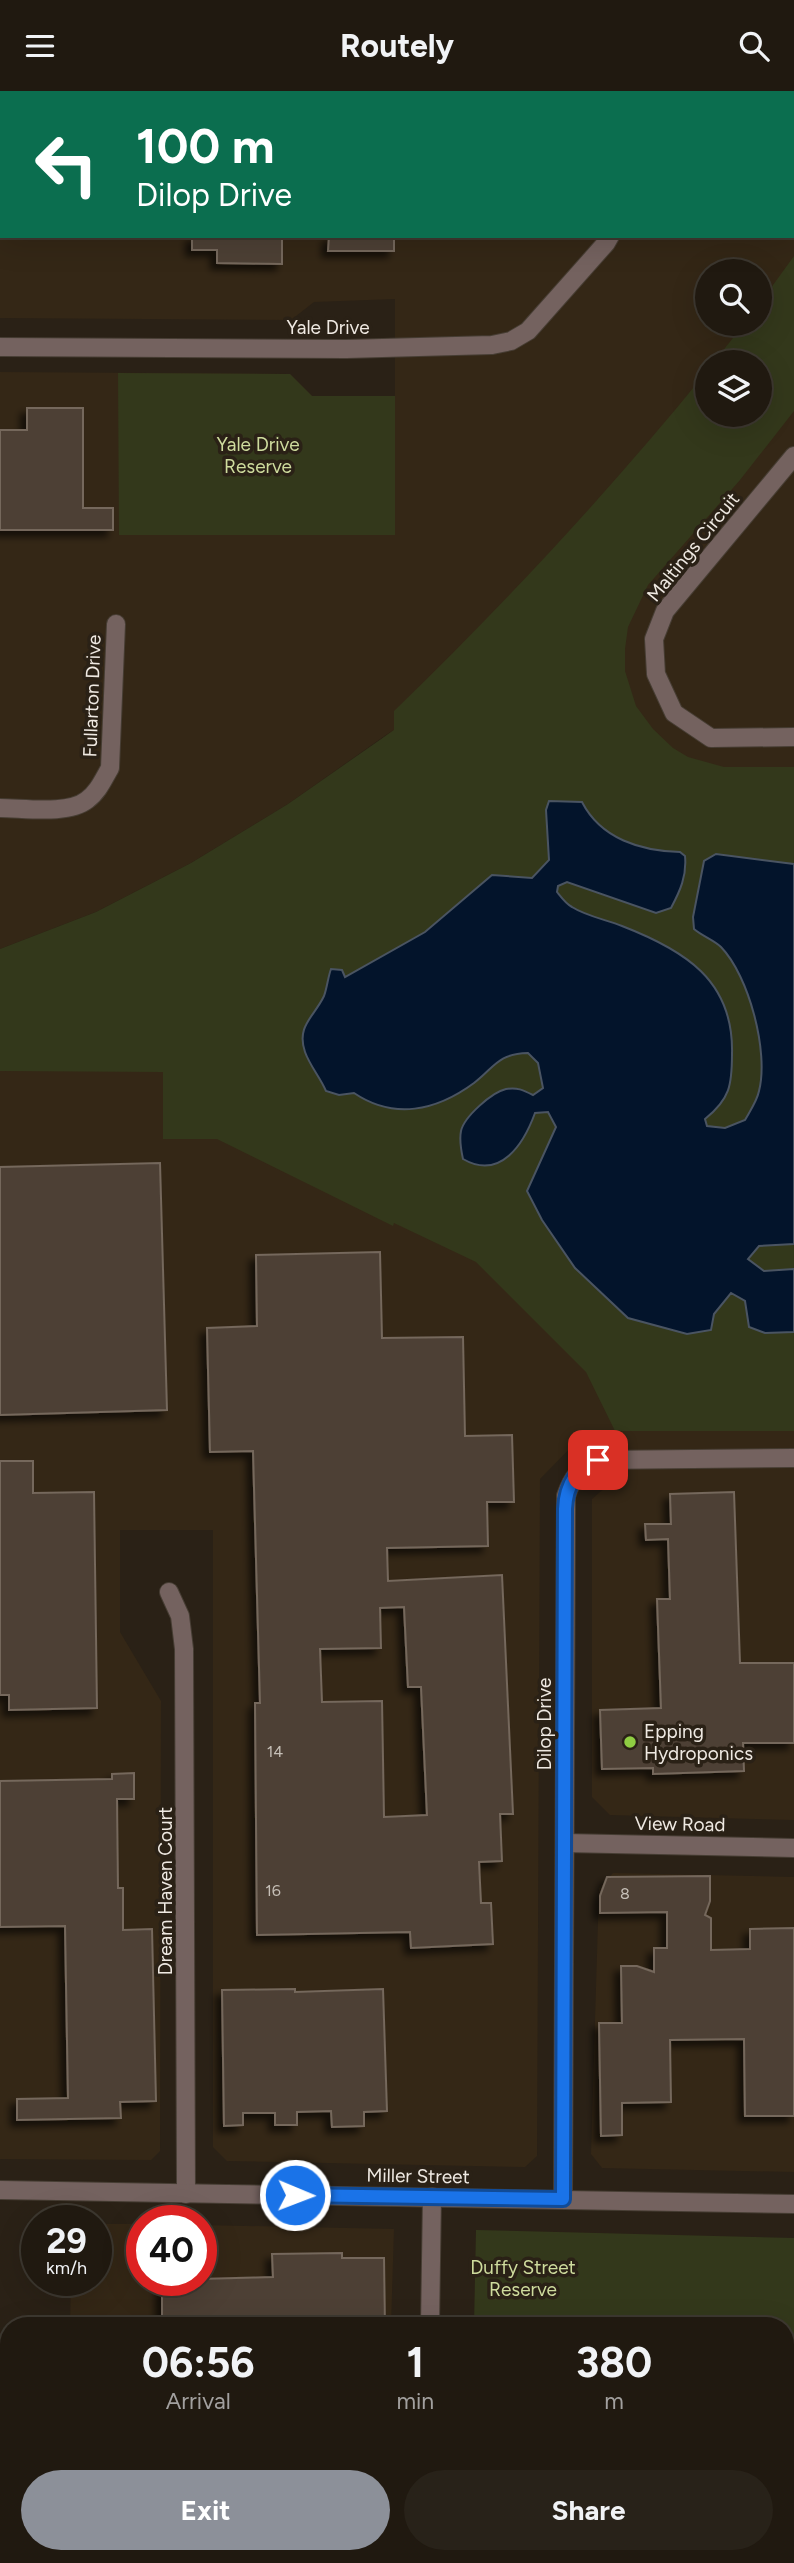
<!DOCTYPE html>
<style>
:root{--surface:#201910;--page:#282219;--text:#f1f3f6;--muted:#a2a09f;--line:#3d3830;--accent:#8c9099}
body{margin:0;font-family:Figtree,sans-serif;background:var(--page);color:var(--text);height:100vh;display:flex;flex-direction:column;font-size:26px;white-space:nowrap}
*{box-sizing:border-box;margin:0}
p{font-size:23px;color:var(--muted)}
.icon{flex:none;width:38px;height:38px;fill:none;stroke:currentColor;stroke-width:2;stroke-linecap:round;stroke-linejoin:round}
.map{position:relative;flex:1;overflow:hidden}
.drawer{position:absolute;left:0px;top:2226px;width:794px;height:247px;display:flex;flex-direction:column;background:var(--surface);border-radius:28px 28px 0 0;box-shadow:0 7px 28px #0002,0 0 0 2px var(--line)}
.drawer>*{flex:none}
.hud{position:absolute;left:0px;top:0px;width:794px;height:147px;box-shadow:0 7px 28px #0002,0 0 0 2px var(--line);background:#0b6e4f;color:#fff;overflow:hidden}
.fabs{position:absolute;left:695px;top:168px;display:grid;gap:14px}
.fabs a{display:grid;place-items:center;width:77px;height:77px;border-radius:50%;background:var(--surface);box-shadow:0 7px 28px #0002,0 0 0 2px var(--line);font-size:35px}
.speed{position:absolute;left:21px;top:2114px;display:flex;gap:14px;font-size:35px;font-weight:700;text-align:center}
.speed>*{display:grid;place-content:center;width:91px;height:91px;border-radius:50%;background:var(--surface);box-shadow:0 7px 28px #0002,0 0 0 2px var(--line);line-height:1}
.speed small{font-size:18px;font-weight:400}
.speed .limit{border:10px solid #d22;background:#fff;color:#111}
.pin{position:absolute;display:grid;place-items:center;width:60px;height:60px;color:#fff;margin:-30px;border-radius:14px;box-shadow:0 4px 10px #0006}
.me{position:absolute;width:77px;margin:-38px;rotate:91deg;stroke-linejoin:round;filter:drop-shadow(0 0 5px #0008)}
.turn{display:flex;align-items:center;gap:24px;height:147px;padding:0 21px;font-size:32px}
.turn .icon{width:91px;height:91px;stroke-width:2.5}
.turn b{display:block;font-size:49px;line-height:60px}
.eta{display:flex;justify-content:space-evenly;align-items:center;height:119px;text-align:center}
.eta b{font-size:42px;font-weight:700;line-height:49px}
.cta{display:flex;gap:14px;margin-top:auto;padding:14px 21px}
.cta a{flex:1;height:80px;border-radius:42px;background:var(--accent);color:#fff;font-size:28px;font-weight:700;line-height:80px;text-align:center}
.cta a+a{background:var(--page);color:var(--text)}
header{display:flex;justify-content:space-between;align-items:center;height:91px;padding:0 21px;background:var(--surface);font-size:32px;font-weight:700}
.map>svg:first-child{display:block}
.built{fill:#342716;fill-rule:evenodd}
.green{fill:#33381b}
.water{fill:#03142b;stroke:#4a5462;stroke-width:2}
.building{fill:#4d4136;stroke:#74675b;stroke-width:2;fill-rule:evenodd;filter:url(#shadow)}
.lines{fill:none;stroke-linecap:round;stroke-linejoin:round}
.minor-casing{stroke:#463d33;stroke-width:20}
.minor{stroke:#74625f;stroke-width:18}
.route-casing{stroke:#114b97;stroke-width:18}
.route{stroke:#1a73e8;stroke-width:12}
.poi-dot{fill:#8fcd42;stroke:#2a2116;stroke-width:2.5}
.labels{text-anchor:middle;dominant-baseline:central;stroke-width:7;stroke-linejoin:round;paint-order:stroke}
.number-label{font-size:16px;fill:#c6bfb7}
.street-label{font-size:19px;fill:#efe9e2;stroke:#2a2116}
.park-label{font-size:19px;fill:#cedb9d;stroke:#2a2116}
.poi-label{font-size:19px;fill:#efe9e2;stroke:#2a2116;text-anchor:start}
</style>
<header><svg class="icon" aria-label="menu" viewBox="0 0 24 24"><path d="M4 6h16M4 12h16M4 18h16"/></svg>Routely<svg class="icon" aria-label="search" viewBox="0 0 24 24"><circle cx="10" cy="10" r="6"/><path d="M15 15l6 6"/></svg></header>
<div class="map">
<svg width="794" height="2472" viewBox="0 0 794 2472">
<defs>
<filter id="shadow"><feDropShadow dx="-6" dy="6" stdDeviation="3.5" flood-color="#0009"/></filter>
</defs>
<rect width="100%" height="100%" fill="#2a2116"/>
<g class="built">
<path d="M0 0H794V1729L610 1724 592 1706V1408L607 1395 616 1394 615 1340 588 1339 540 1388 537 2065 525 2076 227 2070 213 2056V1439H120V1541L161 1610 160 2060 151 2069 0 2068V949L393 639 288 713 191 772 96 821 0 858V281L290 283 312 305H395V208L314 211 291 229 0 227ZM2 2H793V145H2ZM707 180H760V233H707ZM707 271H760V324H707Z"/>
<polygon points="613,1782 794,1786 794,2081 602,2077 591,2063 599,1797"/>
<polygon points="96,2133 142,2133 142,2189 201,2189 201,2134 394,2138 391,2235 70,2235 71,2189 96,2189"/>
<rect x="66" y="2464" width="319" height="8"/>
</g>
<g class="green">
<path d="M794 165V320L740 389 648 494 628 536 625 558V580L636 615 653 638 673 657 688 666 724 676H794V1340H615L586 1281 476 1171 394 1132 393 1135 217 1048H163V981L0 980V858L96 821 191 772 288 713 394 639V620C505 512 610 400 707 280V324H760V271H714L744 233H760V212Z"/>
<polygon points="118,282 290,283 312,305 395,305 395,444 119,444"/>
<polygon points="476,2139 794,2147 794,2472 467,2472 467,2464 786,2464 786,2235 474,2235"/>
</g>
<path class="water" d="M549 710 582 711C601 748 641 760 680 761L685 765C687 785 680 800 671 817L656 822 567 791 558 795 557 801C561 806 566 813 572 816 586 825 607 829 622 835 684 859 734 889 732 963 732 994 730 1008 705 1028L707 1035 725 1037 745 1029C750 1020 757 1010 759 1000 769 961 749 885 721 856 714 849 702 845 694 838L693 826 704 770 716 763 794 773V1153L759 1155 748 1168 764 1180 794 1178V1241L765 1242 749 1236 745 1210 731 1202 714 1223 711 1239 687 1243 628 1227 575 1177 542 1129 527 1100 556 1036 548 1021 535 1022C524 1052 501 1090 463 1068 461 1059 459 1050 461 1040 464 1026 492 1001 506 998 517 996 523 999 533 1004L543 997 538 972 528 962C497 963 495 976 474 992 436 1020 394 1029 354 1002L339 1004 326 1000C320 986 310 975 305 961 296 935 314 926 324 905 327 897 328 886 331 878L342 879 345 886 425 841 492 784 532 787 549 769 546 719Z"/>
<g class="building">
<polygon points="192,145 282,145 282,173 217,172 217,159 192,159"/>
<polygon points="329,145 394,145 394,160 328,160"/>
<polygon points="27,317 83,317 83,417 113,417 113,439 0,439 0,339 27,339"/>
<polygon points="160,1072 167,1319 0,1324 0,1076"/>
<path d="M380 1161 382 1247 463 1246 465 1345 512 1344 514 1411H487L488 1455 387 1457 388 1490 502 1484 513 1723H500L502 1770 479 1771 481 1812H491L493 1853 411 1857 410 1841 257 1844 255 1612H260L253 1360 210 1361 207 1237 257 1235 256 1164ZM404 1516 408 1596H421L427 1724 384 1726 382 1610 322 1611 320 1558 381 1557 380 1517Z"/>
<polygon points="0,1370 33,1370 33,1402 94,1401 97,1617 9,1619 9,1604 0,1604"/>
<polygon points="734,1401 740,1572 794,1572 794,1652 743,1652 744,1680 653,1683 653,1677 602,1678 600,1619 661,1617 657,1508 670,1508 668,1448 646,1449 645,1433 671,1433 670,1403"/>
<polygon points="134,1682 134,1708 117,1708 118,1797 123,1797 123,1839 152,1838 156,2010 120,2011 121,2027 17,2029 17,2008 68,2007 65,1835 0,1836 0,1690 112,1688 112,1683"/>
<polygon points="710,1785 710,1810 705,1824 711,1827 711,1859 750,1858 750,1838 794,1837 794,2025 745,2025 744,1948 670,1949 671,2011 622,2012 622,2044 601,2045 599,1932 622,1932 621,1875 637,1875 654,1881 654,1857 667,1857 667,1821 600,1822 600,1805 607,1786"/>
<polygon points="295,1898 295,1901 383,1898 387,2020 364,2021 364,2035 332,2036 331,2020 297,2021 297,2034 275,2034 275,2022 243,2022 243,2034 224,2035 222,1899"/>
<polygon points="342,2162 342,2167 384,2167 385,2235 162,2235 162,2189 273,2186 272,2163"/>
</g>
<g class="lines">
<g class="minor-casing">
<g id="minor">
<polyline points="622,2 622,0"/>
<polyline points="0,256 346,258 492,254 511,250 528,240 606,152 610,145"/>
<polyline points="794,365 665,520 654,548 656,583 674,622 711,647 794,646"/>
<path d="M0 717C24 717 68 724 87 709 98 701 103 689 110 677L116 533"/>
<polyline points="169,1501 180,1525 184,1558 186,2103"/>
<polyline points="565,1752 794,1757"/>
<polyline points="0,2099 794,2113"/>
<path d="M563 2108 566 1405C572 1387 580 1376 598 1369L794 1367"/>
<polyline points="430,2235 432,2106"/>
<polyline points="426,2472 426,2464"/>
</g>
</g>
<use href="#minor" class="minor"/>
</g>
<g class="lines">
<g class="route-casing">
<path id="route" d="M295 2104 563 2108 565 1418C566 1395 576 1377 598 1369"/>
</g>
<use href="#route" class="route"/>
</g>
<circle class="poi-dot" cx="630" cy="1651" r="7"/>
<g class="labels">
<g class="number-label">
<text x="275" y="1660">14</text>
<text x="273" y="1799">16</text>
<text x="625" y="1802">8</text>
</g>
<g class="street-label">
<text x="328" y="236">Yale Drive</text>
<text transform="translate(693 456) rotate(-51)">Maltings Circuit</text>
<text transform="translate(92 605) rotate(-88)">Fullarton Drive</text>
<text transform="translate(544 1633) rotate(-90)">Dilop Drive</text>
<text transform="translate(680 1733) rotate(1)">View Road</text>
<text transform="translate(165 1800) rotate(-90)">Dream Haven Court</text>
<text transform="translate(418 2085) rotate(1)">Miller Street</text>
</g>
<g class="park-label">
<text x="258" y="353">Yale Drive<tspan x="258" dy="22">Reserve</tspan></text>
<text x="523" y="2176">Duffy Street<tspan x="523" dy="22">Reserve</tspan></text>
</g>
<g class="poi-label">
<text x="644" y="1640">Epping<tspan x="644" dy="22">Hydroponics</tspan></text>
</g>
</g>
</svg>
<div class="fabs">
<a><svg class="icon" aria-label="search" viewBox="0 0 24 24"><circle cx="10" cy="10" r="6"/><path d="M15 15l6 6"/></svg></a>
<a><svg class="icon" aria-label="layers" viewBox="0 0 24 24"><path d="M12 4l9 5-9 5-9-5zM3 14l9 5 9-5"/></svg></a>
</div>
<div class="speed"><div>29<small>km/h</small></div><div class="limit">40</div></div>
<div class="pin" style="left:598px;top:1369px;background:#d93025"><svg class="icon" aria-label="arrive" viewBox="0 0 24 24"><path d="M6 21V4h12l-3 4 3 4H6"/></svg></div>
<svg class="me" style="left:295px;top:2104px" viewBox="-20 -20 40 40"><circle r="17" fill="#1a73e8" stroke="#fff" stroke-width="3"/><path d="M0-11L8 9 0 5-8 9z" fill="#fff"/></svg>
<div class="hud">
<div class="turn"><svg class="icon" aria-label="left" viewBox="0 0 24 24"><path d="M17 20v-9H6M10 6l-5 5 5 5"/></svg><div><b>100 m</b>Dilop Drive</div></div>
</div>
<section class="drawer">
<div class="eta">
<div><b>06:56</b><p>Arrival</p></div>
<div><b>1</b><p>min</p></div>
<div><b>380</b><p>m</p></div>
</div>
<div class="cta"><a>Exit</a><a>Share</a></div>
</section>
</div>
